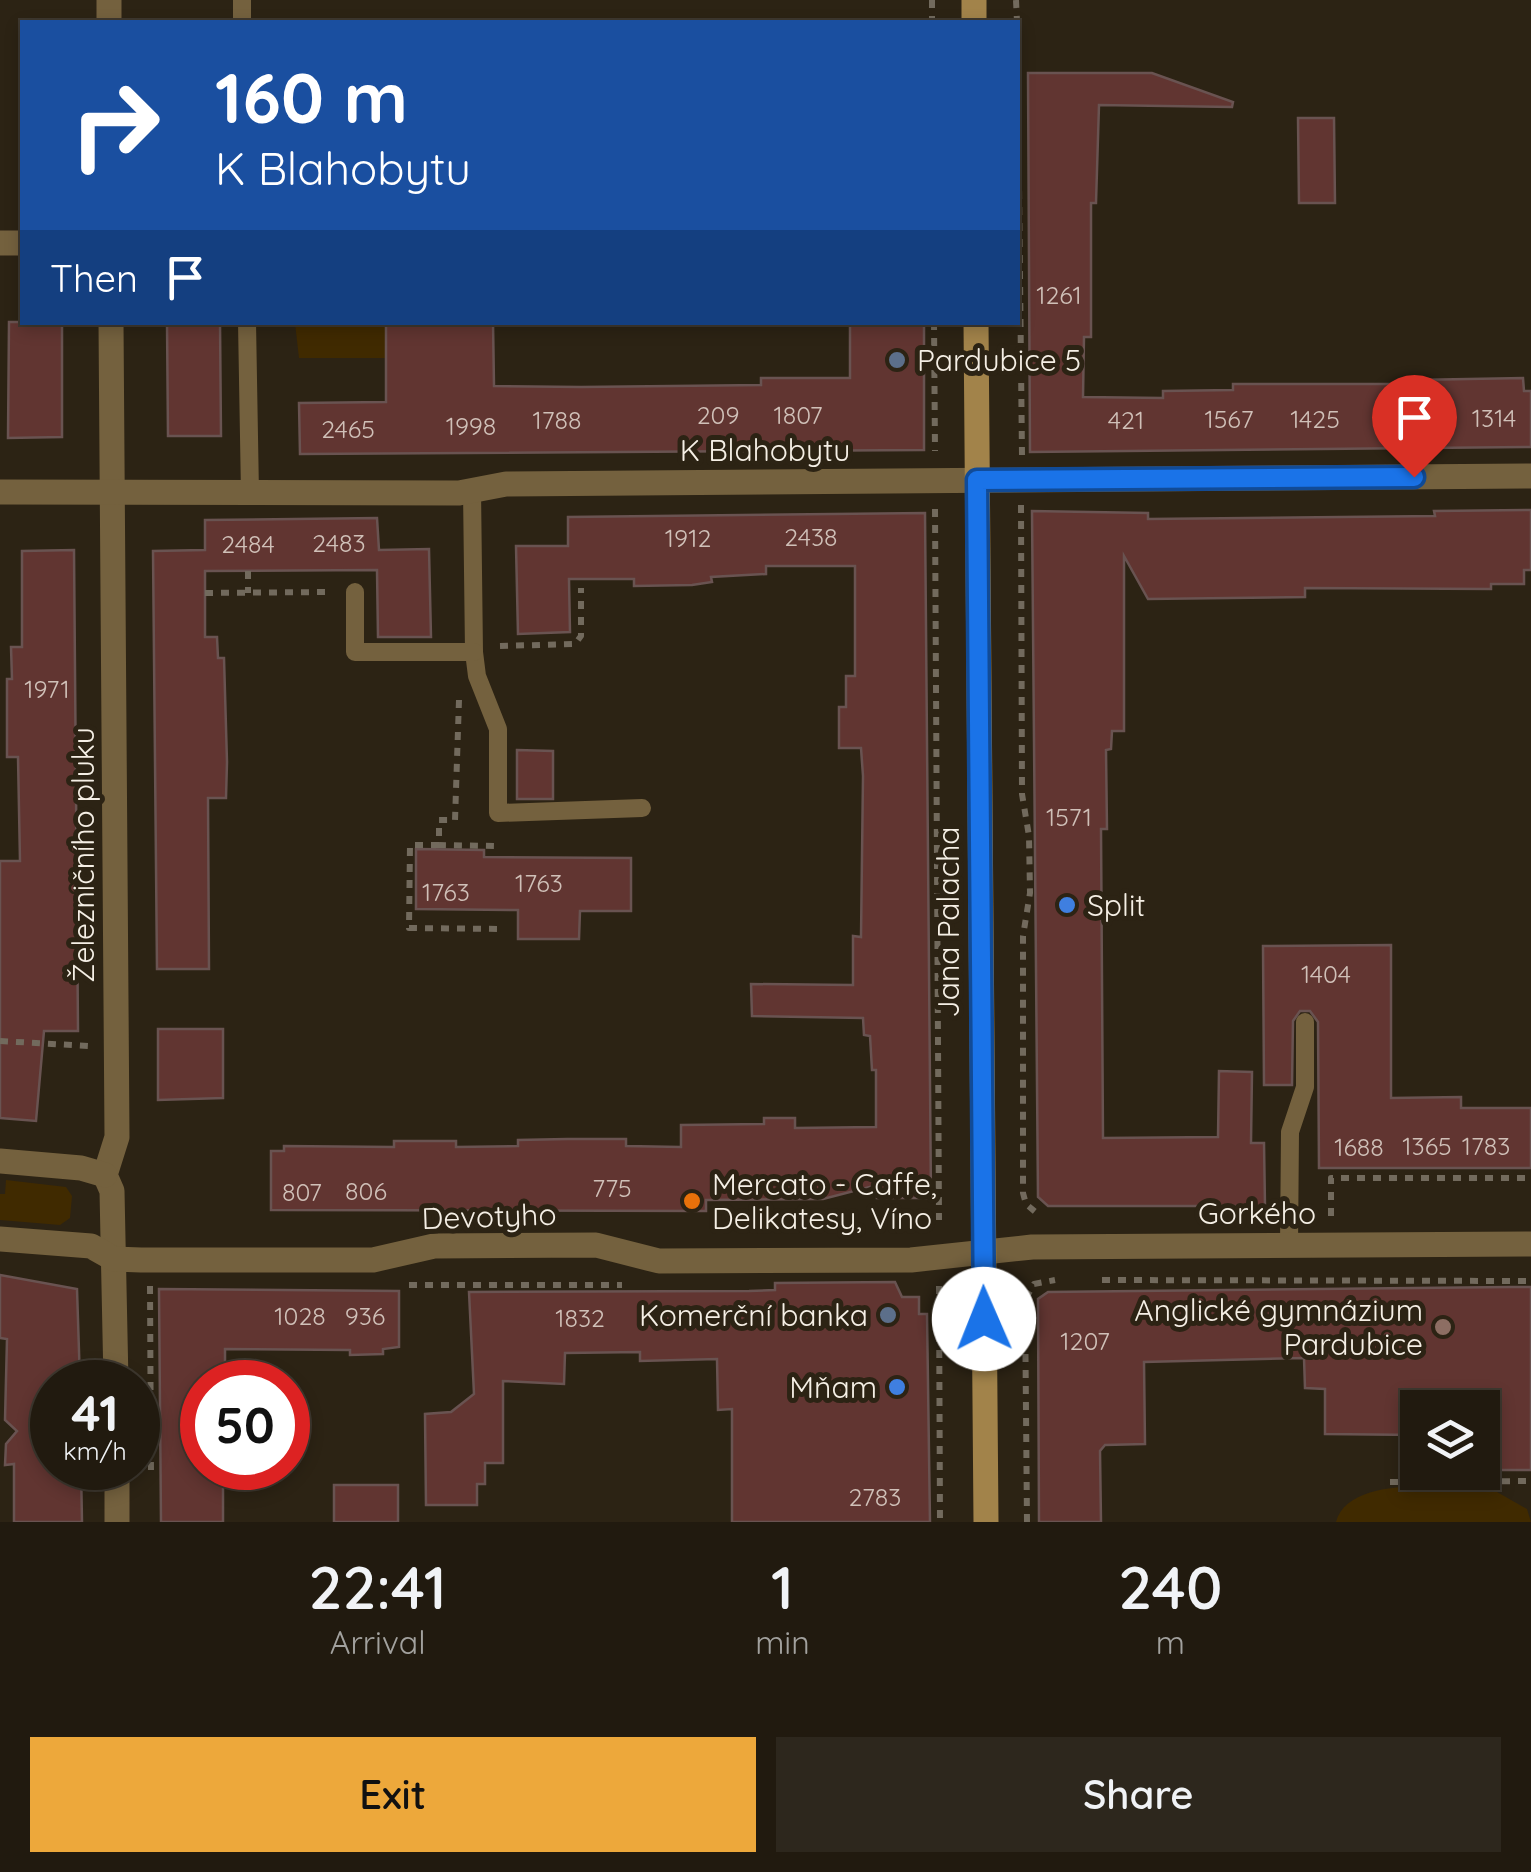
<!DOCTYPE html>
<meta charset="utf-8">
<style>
:root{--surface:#211a0f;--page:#2d271d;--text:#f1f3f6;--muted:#a2a19e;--line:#3e382f;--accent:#eda83b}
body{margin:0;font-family:Quicksand,sans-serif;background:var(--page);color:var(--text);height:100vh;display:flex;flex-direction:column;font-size:38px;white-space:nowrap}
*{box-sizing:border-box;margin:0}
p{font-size:32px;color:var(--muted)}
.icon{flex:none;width:55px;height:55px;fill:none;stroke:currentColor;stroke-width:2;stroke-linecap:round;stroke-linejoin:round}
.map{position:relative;height:1522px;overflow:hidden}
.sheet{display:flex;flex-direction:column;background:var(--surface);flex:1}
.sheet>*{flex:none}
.top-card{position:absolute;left:20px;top:20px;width:1000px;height:305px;border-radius:0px;box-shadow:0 5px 15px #0003,0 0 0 2px var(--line);background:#1a4fa0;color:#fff;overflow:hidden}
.fabs{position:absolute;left:1400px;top:1390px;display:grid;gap:20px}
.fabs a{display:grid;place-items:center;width:100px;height:100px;border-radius:0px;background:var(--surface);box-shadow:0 5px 15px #0003,0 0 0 2px var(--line);font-size:50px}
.speed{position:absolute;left:30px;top:1360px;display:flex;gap:20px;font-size:50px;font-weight:700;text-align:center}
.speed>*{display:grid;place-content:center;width:130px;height:130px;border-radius:50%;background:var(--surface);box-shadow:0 5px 15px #0003,0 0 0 2px var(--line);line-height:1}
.speed small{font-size:25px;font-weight:400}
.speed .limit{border:15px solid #d22;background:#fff;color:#111}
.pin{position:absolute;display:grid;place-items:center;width:85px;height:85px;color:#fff;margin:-102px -42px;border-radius:50% 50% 50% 0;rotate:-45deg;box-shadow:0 0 10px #0007}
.pin .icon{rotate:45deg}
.me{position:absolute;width:110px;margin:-55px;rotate:359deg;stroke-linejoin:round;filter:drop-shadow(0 0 8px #0008)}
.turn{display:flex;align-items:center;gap:35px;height:210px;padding:0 30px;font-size:45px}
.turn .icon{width:130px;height:130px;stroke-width:2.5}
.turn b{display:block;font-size:70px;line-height:85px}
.then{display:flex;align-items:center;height:95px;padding:0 30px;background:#0003;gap:20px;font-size:38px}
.eta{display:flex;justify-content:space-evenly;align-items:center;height:170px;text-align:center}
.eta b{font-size:60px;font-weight:600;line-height:70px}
.cta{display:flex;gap:20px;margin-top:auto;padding:20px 30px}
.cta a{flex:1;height:115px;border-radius:0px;background:var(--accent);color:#111;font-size:40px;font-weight:600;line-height:115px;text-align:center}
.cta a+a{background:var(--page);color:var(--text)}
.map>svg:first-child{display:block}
.green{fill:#402a00}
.building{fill:#613531;stroke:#695351;stroke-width:2.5}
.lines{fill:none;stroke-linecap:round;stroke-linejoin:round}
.path{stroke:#726a5d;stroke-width:6;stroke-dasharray:8 8;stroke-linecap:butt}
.lane{stroke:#74613e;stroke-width:18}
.street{stroke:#74613e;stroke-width:25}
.secondary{stroke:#a2834a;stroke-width:25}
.route-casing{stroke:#114b97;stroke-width:25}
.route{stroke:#1a73e8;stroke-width:18}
.service-dot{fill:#5c6f8a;stroke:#2c2314;stroke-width:4}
.shop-dot{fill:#3f7fe0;stroke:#2c2314;stroke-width:4}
.food-dot{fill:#e8710a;stroke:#2c2314;stroke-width:4}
.education-dot{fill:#8d6e63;stroke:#2c2314;stroke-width:4}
.labels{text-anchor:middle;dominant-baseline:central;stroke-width:10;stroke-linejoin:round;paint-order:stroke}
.number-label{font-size:25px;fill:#d0c0b8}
.poi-label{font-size:30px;fill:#f5efe5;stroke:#2c2314;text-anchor:start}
.street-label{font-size:30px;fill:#f5efe5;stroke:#2c2314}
</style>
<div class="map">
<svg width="1531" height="1522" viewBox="0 0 1531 1522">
<rect width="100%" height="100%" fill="#2c2314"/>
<g class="green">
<polygon points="295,323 386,323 387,358 299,358"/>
<polygon points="6,1180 66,1187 72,1196 70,1218 60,1225 0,1220 0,1194 5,1194"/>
<path d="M1490 1488 1527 1509 1531 1522H1336C1349 1474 1450 1488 1490 1488Z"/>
</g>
<g class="building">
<polygon points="1028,73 1152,73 1233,102 1232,107 1099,105 1096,203 1091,203 1091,337 1084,337 1083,397 1163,398 1163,391 1233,390 1233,384 1415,384 1414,380 1523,378 1524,391 1531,391 1531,447 1030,452"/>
<polygon points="1298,118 1334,118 1335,203 1299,203"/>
<polygon points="9,322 62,322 62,437 8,438"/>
<polygon points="167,322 220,322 221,436 168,436"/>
<polygon points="386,322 493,322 494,386 581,387 761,385 761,378 850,378 850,322 924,322 924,450 300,454 299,403 386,402"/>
<polygon points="1531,510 1531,570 1524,570 1524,584 1491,584 1491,589 1305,588 1305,597 1148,599 1124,556 1124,731 1112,731 1111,749 1106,750 1107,829 1101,829 1103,1138 1218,1137 1219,1071 1252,1072 1251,1143 1264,1143 1265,1206 1048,1206 1038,1197 1032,511 1148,513 1148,519 1435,516 1434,511"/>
<polygon points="925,513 931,1198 877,1198 877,1185 823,1199 706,1200 706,1211 271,1210 271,1151 284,1151 284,1146 394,1147 394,1141 456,1141 456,1147 518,1146 518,1140 567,1139 626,1139 626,1146 681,1147 681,1125 764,1124 764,1118 795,1118 795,1128 876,1127 876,1070 872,1070 870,1036 864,1035 863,1018 752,1016 751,984 853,985 853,936 861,937 863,776 861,748 839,748 839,707 846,707 846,676 855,676 855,566 766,566 766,574 711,577 712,582 692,585 634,586 634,579 569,579 570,632 518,634 516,546 568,546 568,517"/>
<polygon points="377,518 379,550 429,549 431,637 378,637 377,570 205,571 205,637 217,637 218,658 224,658 227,762 226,798 208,798 209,969 157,969 153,551 205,550 205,520"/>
<polygon points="74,550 78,1031 44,1031 36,1121 0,1118 0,861 20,861 18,757 7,757 7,679 12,679 11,647 22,647 22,551"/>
<polygon points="517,750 553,751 553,799 517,799"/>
<polygon points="416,849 484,850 484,857 631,858 631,911 580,911 579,939 518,939 518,910 416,909"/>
<polygon points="1391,945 1391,1098 1461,1097 1461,1108 1531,1108 1531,1168 1319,1168 1318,1022 1310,1011 1300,1011 1293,1021 1292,1085 1264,1085 1263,946"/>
<polygon points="158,1029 223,1029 223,1098 158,1100"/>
<polygon points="0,1275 77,1289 80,1382 52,1382 52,1468 81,1468 82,1522 14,1522 14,1464 5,1465 6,1444 17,1431 5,1420 7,1339 0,1338"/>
<polygon points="895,1282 902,1297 919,1297 919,1314 927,1314 930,1522 732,1522 732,1409 718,1410 717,1359 640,1361 640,1352 565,1353 564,1384 503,1381 503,1463 485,1463 485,1484 477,1484 477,1505 426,1505 425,1414 451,1412 474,1394 469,1292 749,1291 775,1290 775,1283"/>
<polygon points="1510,1287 1531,1287 1531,1470 1482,1470 1482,1408 1418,1408 1418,1435 1325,1434 1325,1389 1305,1388 1304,1358 1144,1362 1145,1444 1105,1445 1100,1451 1101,1522 1039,1522 1038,1299 1048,1292"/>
<polygon points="159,1289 399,1291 399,1347 383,1349 383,1354 350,1355 350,1350 225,1349 225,1373 202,1379 202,1468 223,1468 223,1522 161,1522"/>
<rect x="334" y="1485" width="64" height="37"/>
</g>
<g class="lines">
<g class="path">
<polyline points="932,0 932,22"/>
<polyline points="1016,0 1017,22"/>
<polyline points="1018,95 1022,455"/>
<polyline points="934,322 935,451"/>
<polyline points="1021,505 1022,794 1029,836 1030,893 1023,936 1023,1193 1026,1204 1039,1215"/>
<polyline points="935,509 939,1220"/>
<polyline points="248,571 248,593"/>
<polyline points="205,593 329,592"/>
<polyline points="500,646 575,644 581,636 581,588"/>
<polyline points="459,700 455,820 439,820 439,845 494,846"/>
<polyline points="439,845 410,845 409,928 501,929"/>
<polyline points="0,1041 89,1046"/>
<polyline points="1331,1216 1331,1178 1531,1178"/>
<polyline points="1102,1280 1531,1281"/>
<polyline points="409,1285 622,1285"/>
<polyline points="150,1286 151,1473"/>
<polyline points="939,1286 940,1522"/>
<polyline points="1390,1482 1531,1481"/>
<polyline points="1027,1522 1025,1300 1034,1284 1055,1280"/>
</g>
<g class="lane">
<polyline points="242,22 242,0"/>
<polyline points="247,322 250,494"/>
<polyline points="472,490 474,652 477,676 498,729 498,813 642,808"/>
<polyline points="355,592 355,652 474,652"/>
<polyline points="1289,1246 1290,1132 1305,1087 1305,1022"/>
</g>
<g class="street">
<polyline points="109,0 109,22"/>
<polyline points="0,243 22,243"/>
<polyline points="111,322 117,1137 105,1175 112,1191 116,1382"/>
<polyline points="0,492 459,493 506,484 1531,476"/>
<polyline points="0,1161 81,1168 105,1175"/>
<polyline points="0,1239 91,1246 114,1259 141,1260 373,1260 434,1246 596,1245 659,1261 911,1260 1032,1247 1531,1244"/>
<polyline points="117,1468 117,1522"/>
</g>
<g class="secondary">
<polyline points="974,0 974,22"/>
<polyline points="976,322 986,1522"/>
</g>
</g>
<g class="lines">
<g class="route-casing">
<polyline id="route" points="984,1319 977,480 1414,477"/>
</g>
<use href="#route" class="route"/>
</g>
<g class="service-dot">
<circle cx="897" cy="360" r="10"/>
<circle cx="888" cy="1315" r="10"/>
</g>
<g class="shop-dot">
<circle cx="1067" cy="905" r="10"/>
<circle cx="897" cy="1387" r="10"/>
</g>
<circle class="food-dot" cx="692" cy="1201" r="10"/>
<circle class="education-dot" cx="1443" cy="1327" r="10"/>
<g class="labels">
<g class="number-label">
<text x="1059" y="294">1261</text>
<text x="718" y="414">209</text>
<text x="798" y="414">1807</text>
<text x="1494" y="417">1314</text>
<text x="1229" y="418">1567</text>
<text x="1315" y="418">1425</text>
<text x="557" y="419">1788</text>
<text x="1126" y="419">421</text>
<text x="471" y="425">1998</text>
<text x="348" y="428">2465</text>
<text x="811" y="536">2438</text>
<text x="688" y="537">1912</text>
<text x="339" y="542">2483</text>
<text x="248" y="543">2484</text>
<text x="47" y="688">1971</text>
<text x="1069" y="816">1571</text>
<text x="539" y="882">1763</text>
<text x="446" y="891">1763</text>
<text x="1326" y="973">1404</text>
<text x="1427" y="1145">1365</text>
<text x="1486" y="1145">1783</text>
<text x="1359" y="1146">1688</text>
<text x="612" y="1187">775</text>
<text x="366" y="1190">806</text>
<text x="302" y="1191">807</text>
<text x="300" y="1315">1028</text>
<text x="365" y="1315">936</text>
<text x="580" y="1317">1832</text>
<text x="1085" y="1340">1207</text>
<text x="875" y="1496">2783</text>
</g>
<g class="poi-label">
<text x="917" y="360">Pardubice 5</text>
<text x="1087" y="905">Split</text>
<text x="712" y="1184">Mercato - Caffe,<tspan x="712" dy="34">Delikatesy, Víno</tspan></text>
<text x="1423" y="1310" text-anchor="end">Anglické gymnázium<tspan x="1423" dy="34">Pardubice</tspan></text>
<text x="868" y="1315" text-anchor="end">Komerční banka</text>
<text x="877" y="1387" text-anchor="end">Mňam</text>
</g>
<g class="street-label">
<text x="765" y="450">K Blahobytu</text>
<text transform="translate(83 855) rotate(-90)">Železničního pluku</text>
<text transform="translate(948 922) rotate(-90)">Jana Palacha</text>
<text x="1257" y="1213">Gorkého</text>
<text transform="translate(489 1216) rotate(-2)">Devotyho</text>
</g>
</g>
</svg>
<div class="fabs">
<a><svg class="icon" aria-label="layers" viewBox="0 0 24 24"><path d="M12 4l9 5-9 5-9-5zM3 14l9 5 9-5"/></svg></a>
</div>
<div class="speed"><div>41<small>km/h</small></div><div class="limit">50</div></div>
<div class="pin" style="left:1414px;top:477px;background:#d93025"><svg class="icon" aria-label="arrive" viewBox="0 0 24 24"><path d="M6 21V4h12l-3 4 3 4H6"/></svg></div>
<svg class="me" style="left:984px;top:1319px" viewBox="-20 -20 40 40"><circle r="19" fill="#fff"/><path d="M0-13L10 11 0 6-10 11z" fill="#1a73e8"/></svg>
<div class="top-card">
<div class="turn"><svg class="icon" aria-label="right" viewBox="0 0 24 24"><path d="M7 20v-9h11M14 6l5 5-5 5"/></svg><div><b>160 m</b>K Blahobytu</div></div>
<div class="then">Then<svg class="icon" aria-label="arrive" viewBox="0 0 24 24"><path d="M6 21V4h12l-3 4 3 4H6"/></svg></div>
</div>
</div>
<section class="sheet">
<div class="eta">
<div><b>22:41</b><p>Arrival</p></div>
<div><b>1</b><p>min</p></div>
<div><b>240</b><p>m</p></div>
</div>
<div class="cta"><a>Exit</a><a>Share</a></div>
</section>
